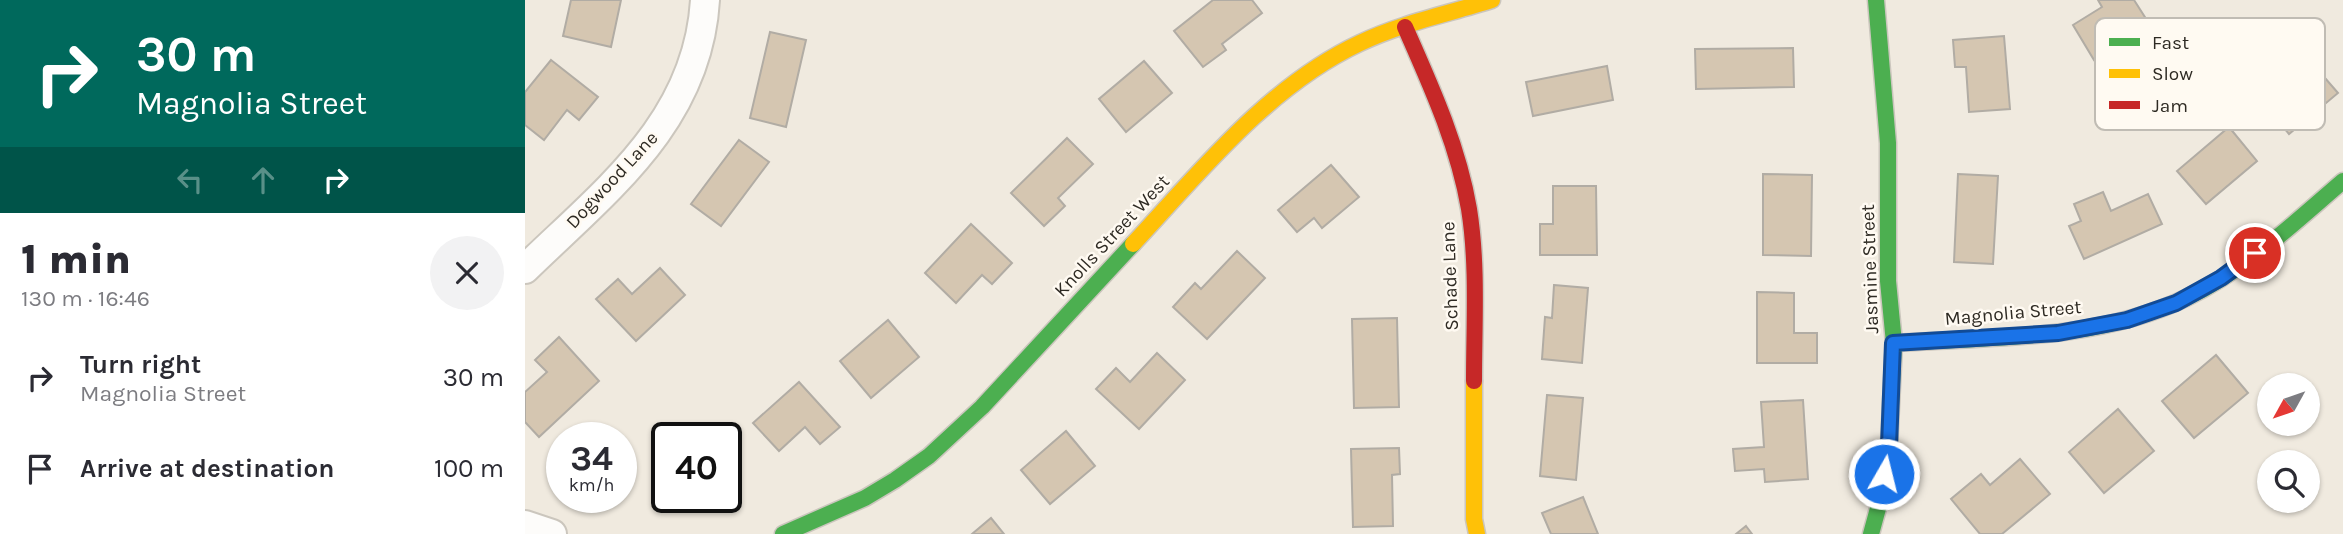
<!DOCTYPE html>
<meta charset="utf-8">
<style>
:root{--surface:#fff;--page:#f2f2f3;--text:#2b2b33;--muted:#7c7c81}
body{margin:0;font-family:Karla,sans-serif;background:var(--page);color:var(--text);height:100vh;display:flex;flex-direction:column;font-size:26px;white-space:nowrap}
*{box-sizing:border-box;margin:0}
p{font-size:23px;color:var(--muted)}
.icon{flex:none;width:38px;height:38px;fill:none;stroke:currentColor;stroke-width:2;stroke-linecap:round;stroke-linejoin:round}
.map{position:relative;flex:1;overflow:hidden}
.drawer{display:flex;flex-direction:column;background:var(--surface);width:525px}
.drawer>*{flex:none}
.banner{background:#00695c;color:#fff;overflow:hidden}
.needle{width:46px;rotate:230deg}
.tools{position:absolute;left:1732px;top:373px;display:grid;gap:14px}
.tools a{display:grid;place-items:center;width:63px;height:63px;border-radius:50%;background:var(--surface);box-shadow:0 2px 5px #0004;font-size:35px}
.speed{position:absolute;left:21px;top:422px;display:flex;gap:14px;font-size:35px;font-weight:700;text-align:center}
.speed>*{display:grid;place-content:center;width:91px;height:91px;border-radius:50%;background:var(--surface);box-shadow:0 2px 5px #0004;line-height:1}
.speed small{font-size:18px;font-weight:400}
.speed .limit{border:4px solid #111;border-radius:10px;background:#fff;color:#111}
.pin{position:absolute;display:grid;place-items:center;width:60px;height:60px;color:#fff;margin:-30px;border:4px solid #fff;border-radius:50%;box-shadow:0 2px 7px #0007}
.me{position:absolute;width:77px;margin:-38px;rotate:8deg;stroke-linejoin:round;filter:drop-shadow(0 0 5px #0008)}
.turn{display:flex;align-items:center;gap:24px;height:147px;padding:0 21px;font-size:32px}
.turn .icon{width:91px;height:91px;stroke-width:2.5}
.turn b{display:block;font-size:49px;line-height:60px}
.lanes{display:flex;align-items:center;height:66px;padding:0 21px;background:#0003;justify-content:center;gap:35px;direction:ltr}
.lanes .off{opacity:.35}
.round{display:grid;place-items:center;flex:none;width:74px;height:74px;border-radius:37px;background:var(--page)}
.overview{display:flex;align-items:center;justify-content:space-between;height:119px;padding:0 21px}
h1{font-size:42px;font-weight:800;line-height:52px}
ul{padding:0;list-style:none}
li{display:flex;align-items:center;gap:21px;height:91px;padding:0 21px}
li div{flex:1}
li b{display:block;font-size:26px}
li em{font-style:normal}
main{display:flex;flex:1;min-height:0}
.map>svg:first-child{display:block}
.building{fill:#d5c6b1;stroke:#b1aca4;stroke-width:2}
.lines{fill:none;stroke-linecap:round;stroke-linejoin:round}
.street-casing{stroke:#cbc6bd;stroke-width:32}
.fast-casing{stroke:#cbc6bd;stroke-width:19}
.slow-casing{stroke:#cbc6bd;stroke-width:19}
.jam-casing{stroke:#cbc6bd;stroke-width:19}
.street{stroke:#fdfcfa;stroke-width:28}
.fast{stroke:#4caf50;stroke-width:16}
.slow{stroke:#ffc107;stroke-width:16}
.jam{stroke:#c62828;stroke-width:16}
.route-casing{stroke:#114b97;stroke-width:18}
.route{stroke:#1a73e8;stroke-width:12}
.labels{text-anchor:middle;dominant-baseline:central;stroke-width:5;stroke-linejoin:round;paint-order:stroke}
.street-label{font-size:19px;fill:#2e2a23;stroke:#fffaf2}
.key{fill:#fffaf2;stroke:#c0bcb4;stroke-width:2}
.key-label{font-size:19px;fill:#2e2a23}
</style>
<main>
<section class="drawer">
<div class="banner">
<div class="turn"><svg class="icon" aria-label="right" viewBox="0 0 24 24"><path d="M7 20v-9h11M14 6l5 5-5 5"/></svg><div><b>30 m</b>Magnolia Street</div></div>
<div class="lanes"><svg class="icon off" aria-label="left" viewBox="0 0 24 24"><path d="M17 20v-9H6M10 6l-5 5 5 5"/></svg><svg class="icon off" aria-label="ahead" viewBox="0 0 24 24"><path d="M12 20V5M6 11l6-6 6 6"/></svg><svg class="icon" aria-label="right" viewBox="0 0 24 24"><path d="M7 20v-9h11M14 6l5 5-5 5"/></svg></div>
</div>
<div class="overview"><div><h1>1 min</h1><p>130 m · 16:46</p></div><a class="round"><svg class="icon" aria-label="close" viewBox="0 0 24 24"><path d="M6 6l12 12M18 6L6 18"/></svg></a></div>
<ul>
<li><svg class="icon" aria-label="right" viewBox="0 0 24 24"><path d="M7 20v-9h11M14 6l5 5-5 5"/></svg><div><b>Turn right</b><p>Magnolia Street</p></div><em>30 m</em></li>
<li><svg class="icon" aria-label="arrive" viewBox="0 0 24 24"><path d="M6 21V4h12l-3 4 3 4H6"/></svg><div><b>Arrive at destination</b></div><em>100 m</em></li>
</ul>
</section>
<div class="map">
<svg width="1818" height="534" viewBox="0 0 1818 534">
<rect width="100%" height="100%" fill="#f0eadf"/>
<g class="building">
<polygon points="46,0 96,0 86,47 38,36"/>
<polygon points="688,0 727,0 737,13 697,44 701,50 678,67 649,31"/>
<polygon points="1573,0 1609,0 1625,25 1569,60 1548,25 1577,7"/>
<polygon points="245,32 281,40 261,127 225,118"/>
<polygon points="1479,36 1485,109 1444,112 1441,67 1430,67 1428,40"/>
<polygon points="1268,48 1269,87 1171,89 1170,49"/>
<polygon points="1780,55 1813,93 1764,134 1731,96"/>
<polygon points="26,60 73,97 54,120 42,110 19,140 0,125 0,92"/>
<polygon points="619,61 647,93 601,132 574,99"/>
<polygon points="1082,66 1088,100 1008,116 1001,82"/>
<polygon points="1704,127 1732,161 1681,204 1652,171"/>
<polygon points="542,138 568,164 533,198 540,206 519,226 486,193"/>
<polygon points="214,140 244,162 196,226 166,204"/>
<polygon points="806,165 834,197 797,228 789,218 772,232 753,210"/>
<polygon points="1238,174 1287,175 1286,256 1238,255"/>
<polygon points="1433,174 1473,176 1468,264 1429,262"/>
<polygon points="1028,186 1071,186 1072,255 1015,255 1015,224 1028,224"/>
<polygon points="1578,192 1586,211 1623,194 1637,224 1559,259 1544,226 1556,221 1549,204"/>
<polygon points="446,224 487,263 467,284 457,275 431,303 400,273"/>
<polygon points="712,251 740,278 682,339 648,307 670,283 676,289"/>
<polygon points="135,268 160,295 111,341 71,299 93,279 107,294"/>
<polygon points="1029,285 1063,288 1057,363 1017,359 1020,317 1027,318"/>
<polygon points="1232,292 1269,293 1269,333 1292,333 1292,363 1232,363"/>
<polygon points="872,318 874,407 829,408 827,319"/>
<polygon points="363,320 394,357 346,398 315,361"/>
<polygon points="34,337 74,381 14,437 0,422 0,392 22,372 10,360"/>
<polygon points="632,353 660,380 614,429 571,389 591,368 605,382"/>
<polygon points="1691,355 1723,393 1669,438 1637,401"/>
<polygon points="274,382 315,427 295,444 280,427 254,451 228,423"/>
<polygon points="1022,395 1058,398 1051,480 1015,476"/>
<polygon points="1278,400 1283,479 1240,482 1239,469 1210,471 1208,449 1239,447 1236,402"/>
<polygon points="1593,409 1629,451 1579,493 1544,452"/>
<polygon points="541,431 570,466 525,504 496,470"/>
<polygon points="874,448 875,474 867,475 868,526 828,527 826,449"/>
<polygon points="1495,459 1525,494 1477,534 1455,534 1426,499 1456,474 1465,485"/>
<polygon points="1058,497 1073,534 1026,534 1017,513"/>
<polygon points="466,518 479,534 447,534"/>
<polygon points="1221,526 1227,534 1211,534"/>
</g>
<g class="lines">
<g class="street-casing">
<g id="street">
<path d="M0 269C80 191 173 122 180 0"/>
<polyline points="0,525 27,534"/>
</g>
</g>
<g class="fast-casing">
<g id="fast">
<path d="M1369 343C1466 337 1572 341 1661 298 1720 270 1769 223 1818 181"/>
<polyline points="258,534 340,498 370,480 404,456 457,407 608,244"/>
<polyline points="1346,534 1355,501 1364,446 1369,343 1363,281 1363,143 1351,0"/>
</g>
</g>
<g class="slow-casing">
<g id="slow">
<path d="M608 244C675 172 743 86 835 43 877 23 923 14 967 0"/>
<polyline points="949,381 949,519 952,534"/>
</g>
</g>
<g class="jam-casing">
<path id="jam" d="M880 27C906 86 933 145 944 209 953 265 949 324 949 381"/>
</g>
<use href="#street" class="street"/>
<use href="#fast" class="fast"/>
<use href="#slow" class="slow"/>
<use href="#jam" class="jam"/>
</g>
<g class="lines">
<g class="route-casing">
<polyline id="route" points="1359,474 1364,446 1368,343 1533,333 1602,320 1651,303 1696,278 1730,253"/>
</g>
<use href="#route" class="route"/>
</g>
<g class="labels">
<g class="street-label">
<text transform="translate(87 180) rotate(-47)">Dogwood Lane</text>
<text transform="translate(587 236) rotate(-47)">Knolls Street West</text>
<text transform="translate(1345 269) rotate(-92)">Jasmine Street</text>
<text transform="translate(925 276) rotate(-92)">Schade Lane</text>
<text transform="translate(1488 313) rotate(-5)">Magnolia Street</text>
</g>
</g>
<rect x="1570" y="18" width="230" height="112" rx="10" class="key"/>
<rect x="1584" y="38" width="31" height="8" fill="#4caf50"/>
<rect x="1584" y="69" width="31" height="9" fill="#ffc107"/>
<rect x="1584" y="101" width="31" height="8" fill="#c62828"/>
<g class="key-label">
<text x="1627" y="49">Fast</text>
<text x="1627" y="80">Slow</text>
<text x="1627" y="112">Jam</text>
</g>
</svg>
<div class="tools">
<a><svg class="needle" viewBox="-14 -14 28 28"><path d="M0-13l5 13h-10z" fill="#e53935"/><path d="M0 13l5-13h-10z" fill="#7c7c81"/></svg></a>
<a><svg class="icon" aria-label="search" viewBox="0 0 24 24"><circle cx="10" cy="10" r="6"/><path d="M15 15l6 6"/></svg></a>
</div>
<div class="speed"><div>34<small>km/h</small></div><div class="limit">40</div></div>
<div class="pin" style="left:1730px;top:253px;background:#d93025"><svg class="icon" aria-label="arrive" viewBox="0 0 24 24"><path d="M6 21V4h12l-3 4 3 4H6"/></svg></div>
<svg class="me" style="left:1359px;top:474px" viewBox="-20 -20 40 40"><circle r="17" fill="#1a73e8" stroke="#fff" stroke-width="3"/><path d="M0-11L8 9 0 5-8 9z" fill="#fff"/></svg>
</div>
</main>
